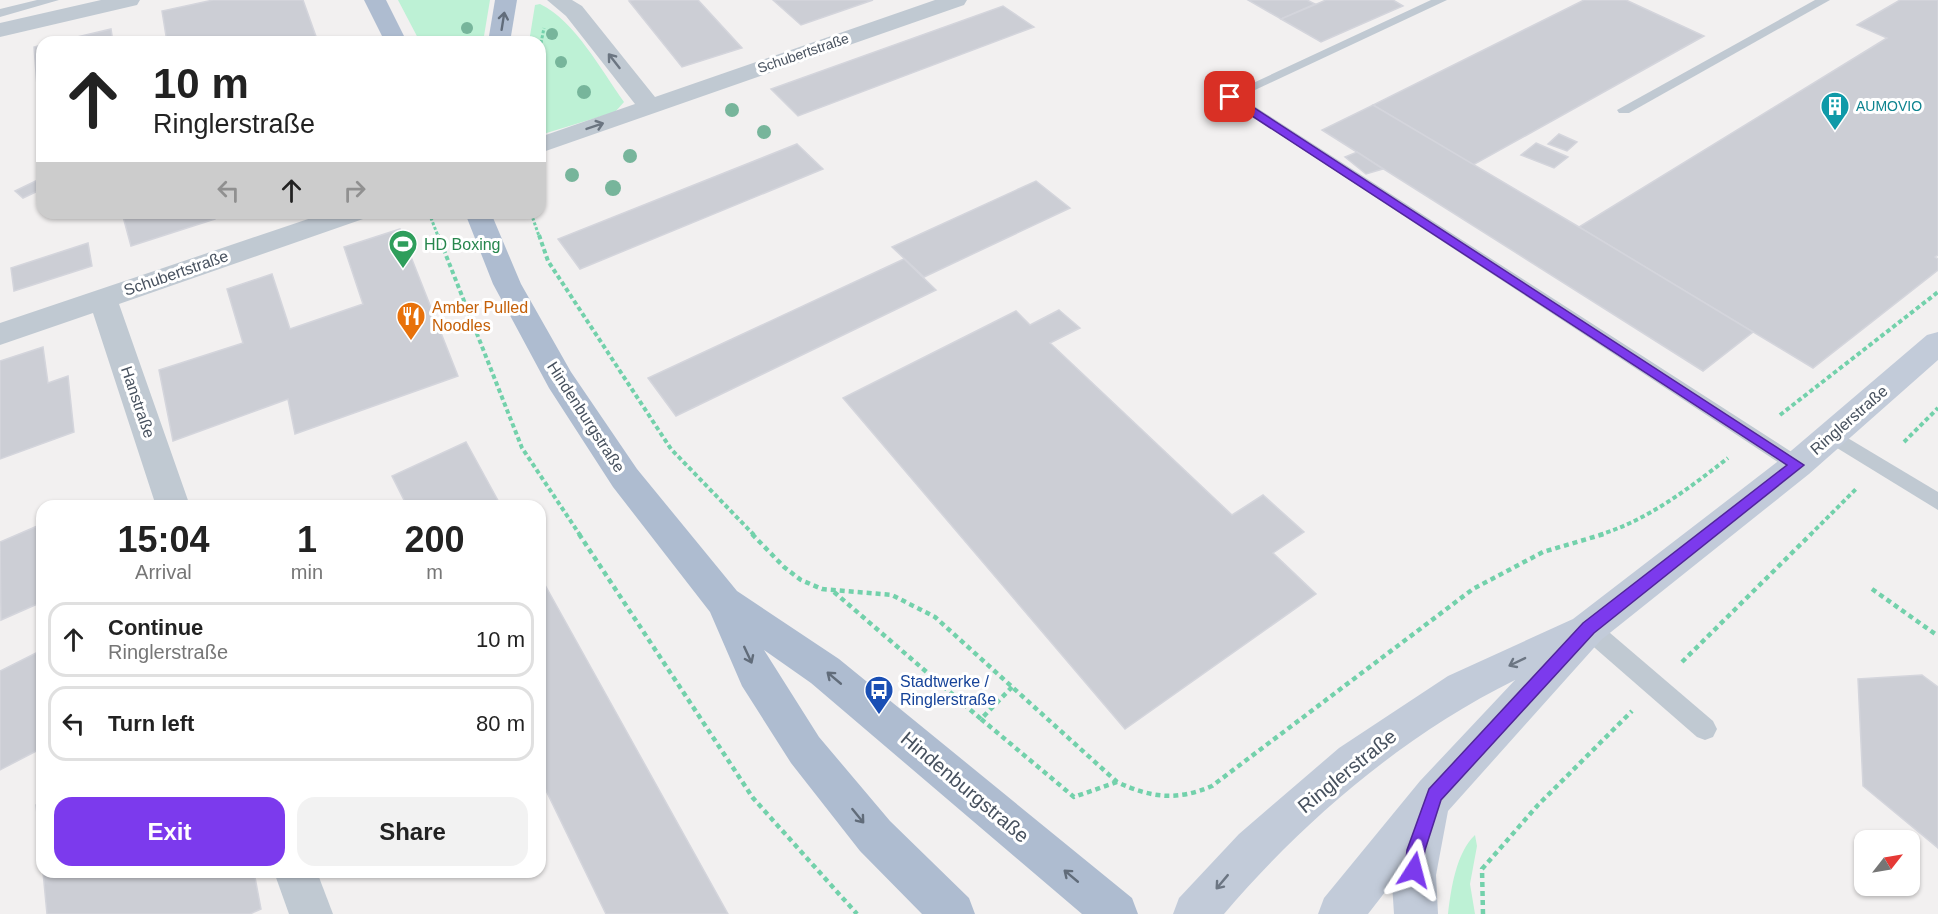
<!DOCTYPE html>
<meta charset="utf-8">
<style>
:root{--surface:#fff;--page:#f2f2f2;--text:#222;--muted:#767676;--line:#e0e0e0;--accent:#7c3aed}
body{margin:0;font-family:Arial,sans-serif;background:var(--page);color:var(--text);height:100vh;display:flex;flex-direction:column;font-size:22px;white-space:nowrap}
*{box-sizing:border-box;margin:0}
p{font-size:20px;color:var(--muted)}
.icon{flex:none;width:33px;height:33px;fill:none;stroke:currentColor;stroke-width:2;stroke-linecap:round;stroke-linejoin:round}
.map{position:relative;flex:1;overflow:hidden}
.panel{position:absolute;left:36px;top:500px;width:510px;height:378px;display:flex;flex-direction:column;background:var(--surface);border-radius:18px;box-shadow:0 2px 4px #0004}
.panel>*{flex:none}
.banner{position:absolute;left:36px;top:36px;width:510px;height:183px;border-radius:18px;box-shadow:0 2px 4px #0004;background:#fff;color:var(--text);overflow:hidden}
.needle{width:39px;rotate:59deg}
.buttons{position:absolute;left:1854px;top:830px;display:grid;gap:12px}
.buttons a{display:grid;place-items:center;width:66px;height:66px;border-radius:12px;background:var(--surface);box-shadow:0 2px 4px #0004;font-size:30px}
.pin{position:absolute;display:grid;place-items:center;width:51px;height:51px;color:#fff;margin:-26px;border-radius:12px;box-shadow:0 3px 9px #0006}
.me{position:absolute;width:66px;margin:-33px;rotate:9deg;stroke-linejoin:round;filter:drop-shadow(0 0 4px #0008)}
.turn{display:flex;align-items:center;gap:21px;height:126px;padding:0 18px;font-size:27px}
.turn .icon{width:78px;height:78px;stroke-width:2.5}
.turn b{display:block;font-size:42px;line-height:51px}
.lanes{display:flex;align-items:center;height:57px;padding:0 18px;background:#0003;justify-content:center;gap:30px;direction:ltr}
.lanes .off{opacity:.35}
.eta{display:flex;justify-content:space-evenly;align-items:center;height:102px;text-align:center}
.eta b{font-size:36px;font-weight:600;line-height:42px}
.cta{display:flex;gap:12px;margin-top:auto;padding:12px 18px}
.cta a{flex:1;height:69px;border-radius:18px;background:var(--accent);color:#fff;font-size:24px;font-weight:600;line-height:69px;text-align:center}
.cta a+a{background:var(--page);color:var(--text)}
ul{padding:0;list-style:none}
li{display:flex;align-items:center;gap:18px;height:75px;margin:0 12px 9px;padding:0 6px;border:3px solid var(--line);border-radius:18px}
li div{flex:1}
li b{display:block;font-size:22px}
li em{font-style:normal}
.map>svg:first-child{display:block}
.green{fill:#bdf1d5}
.building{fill:#ccced5;stroke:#d4d5dc;stroke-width:1.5}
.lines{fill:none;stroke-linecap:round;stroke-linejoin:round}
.path-far2{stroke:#73d1ab;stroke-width:3;stroke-dasharray:3 2;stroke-linecap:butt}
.path-far1{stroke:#73d1ab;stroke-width:4;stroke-dasharray:4.5 3;stroke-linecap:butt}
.path{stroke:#73d1ab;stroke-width:4.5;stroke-dasharray:5 4;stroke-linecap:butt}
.lane{fill:#c0c9d2;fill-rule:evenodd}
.street{fill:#c0c9d2;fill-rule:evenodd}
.secondary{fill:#c2cbd9;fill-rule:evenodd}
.primary{fill:#aebcd0;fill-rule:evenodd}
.tree{fill:#77b59b}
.oneway{stroke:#616c7a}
.oneway2{stroke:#6b7581}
.oneway3{stroke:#6c7683}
.route{fill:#7c3aed;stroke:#51269a;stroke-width:1.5}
.labels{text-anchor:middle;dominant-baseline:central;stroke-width:6;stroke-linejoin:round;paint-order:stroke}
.far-street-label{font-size:14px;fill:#47515e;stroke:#fff}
.far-culture-label{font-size:14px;fill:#0d838f;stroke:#fff;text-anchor:start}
.leisure-label{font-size:16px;fill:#27864d;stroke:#fff;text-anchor:start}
.street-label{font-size:16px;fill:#47515e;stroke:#fff}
.food-label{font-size:16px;fill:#c56008;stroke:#fff;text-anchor:start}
.transit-label{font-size:16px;fill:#164399;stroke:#fff;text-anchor:start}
.near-street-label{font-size:20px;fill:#47515e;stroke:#fff}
</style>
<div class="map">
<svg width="1938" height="914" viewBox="0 0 1938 914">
<rect width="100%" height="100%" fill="#f2f0f0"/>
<g class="green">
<polygon points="398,0 490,0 483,42 420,42"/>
<path d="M540 4C575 21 601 70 624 102L615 112 540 135V42H529L535 5Z"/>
<path d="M1475 835 1477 846 1470 884 1475 914H1448C1451 889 1456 853 1475 835Z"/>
</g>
<g class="building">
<polygon points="213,0 303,0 318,42 167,42 162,11"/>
<polygon points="634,0 698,0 742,48 682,67 629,1"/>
<polygon points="773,0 873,0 801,25"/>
<polygon points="1248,0 1307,0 1315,4 1281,19"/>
<polygon points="1326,0 1393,0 1403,6 1321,42 1281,19"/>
<polygon points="1584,0 1626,0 1704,36 1473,165 1373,105"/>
<polygon points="1900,0 1938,0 1938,255 1935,257 1938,259 1938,270 1813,368 1579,227 1887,38 1857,25"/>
<polygon points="1003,6 1034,27 798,116 771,89"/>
<polygon points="111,29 113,42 56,42"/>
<polygon points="42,45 42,84 37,86 34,47"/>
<polygon points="1373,105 1579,227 1753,332 1703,371 1322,130"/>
<polygon points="42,114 42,158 38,115"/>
<polygon points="1559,134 1577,142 1567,151 1548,144"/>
<polygon points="1536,143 1568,157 1554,168 1521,155"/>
<polygon points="797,144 823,169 580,269 558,239"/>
<polygon points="1357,152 1383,169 1366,174 1345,157"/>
<polygon points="42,178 42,189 23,198 15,191"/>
<polygon points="1036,181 1070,208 924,277 892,247"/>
<polygon points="122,213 213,213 215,219 131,246"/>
<polygon points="400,229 458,376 295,434 288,399 173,441 159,370 243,343 227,289 272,274 290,329 363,304 344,247"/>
<polygon points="88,243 92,266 14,291 11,268"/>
<polygon points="904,259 936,290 676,416 648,378"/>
<polygon points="1059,310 1080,328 1050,343 1232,515 1263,495 1304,532 1273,553 1316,594 1125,729 843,398 1016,311 1030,325"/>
<polygon points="43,347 48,383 68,376 74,432 0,459 0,361"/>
<polygon points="466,442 501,506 407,506 392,476"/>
<polygon points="42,524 42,602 1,620 0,542"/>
<polygon points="540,576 728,914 606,914 540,778"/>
<polygon points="42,650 42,748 0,770 0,671"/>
<polygon points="1922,675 1938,687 1938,848 1863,786 1858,679"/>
<polygon points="42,802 42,862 36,805"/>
<polygon points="43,872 198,872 199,877 210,872 254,872 261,909 250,914 47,914"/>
</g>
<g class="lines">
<g class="path-far2">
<polyline points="540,48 544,28"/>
<polyline points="429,213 438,236"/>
<polyline points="531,213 539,236"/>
</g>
<g class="path-far1">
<polyline points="438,235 522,448 580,535"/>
<polyline points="539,235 548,261 671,449 754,535"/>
<polyline points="1780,415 1938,292"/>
<polyline points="1904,442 1938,408"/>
<path d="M1599 535C1648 520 1688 489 1728 458"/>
<polyline points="1810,535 1856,489"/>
</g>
<g class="path">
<polyline points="579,534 753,798 857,914"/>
<path d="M752 534 784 567 801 580 822 589 892 595 935 617 1117 782C1151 798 1177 801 1212 786L1473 589 1543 552 1604 534"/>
<polyline points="1872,589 1938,636"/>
<polyline points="834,592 981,719 1012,687"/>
<polyline points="1682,662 1811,534"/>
<polyline points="981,719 1074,797 1117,782"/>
<polyline points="1483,914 1482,869 1538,805 1632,711"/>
</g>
<g class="lane">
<polygon points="37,0 59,0 0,17 0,9"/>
<polygon points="1431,0 1447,0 1240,97 1804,460 1807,465 1804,470 1797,473 1790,470 1223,97"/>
<polygon points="1815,0 1830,0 1629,113 1619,113 1617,110"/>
<polygon points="1831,428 1938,492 1938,510 1824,440 1821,435 1824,430"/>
<polygon points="1588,618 1596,621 1713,721 1717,729 1713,737 1705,740 1697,737 1580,635 1577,628 1580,621"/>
</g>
<g class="street">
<polygon points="101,0 140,0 137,5 0,37 0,23"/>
<polygon points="547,0 572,0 582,6 655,97 935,0 967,0 964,5 540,153 540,137 635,104 566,16"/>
<polygon points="326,213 366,213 363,219 119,304 190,506 156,506 93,313 0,345 0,323"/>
<polygon points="274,872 317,872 333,914 289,914"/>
</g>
<path class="secondary" d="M1938 332V360L1809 474 1601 640 1448 811 1436 875 1438 914H1394L1392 883 1368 914H1318L1324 898 1420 781 1515 680C1404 735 1304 820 1224 914H1173L1179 898 1239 834 1339 748 1448 676 1573 619 1785 456 1927 335Z"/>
<g class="primary">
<polygon points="364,0 386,0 407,42 385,42"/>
<polygon points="495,0 517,0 510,42 488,42"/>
<polygon points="465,213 491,213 521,284 571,372 637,469 737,591 839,659 1132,898 1138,914 1082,914 811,683 764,650 819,737 890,821 969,898 975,914 922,914 860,851 791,763 742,686 710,612 613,487 549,388 493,284"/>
</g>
</g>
<g class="tree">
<circle cx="467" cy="28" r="6"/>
<circle cx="552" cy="34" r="6"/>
<circle cx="561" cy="62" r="6"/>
<circle cx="584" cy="92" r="7"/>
<circle cx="732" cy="110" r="7"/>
<circle cx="764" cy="132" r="7"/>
<circle cx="630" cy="156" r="7"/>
<circle cx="572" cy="175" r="7"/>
<circle cx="613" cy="188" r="8"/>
</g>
<defs><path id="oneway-shaft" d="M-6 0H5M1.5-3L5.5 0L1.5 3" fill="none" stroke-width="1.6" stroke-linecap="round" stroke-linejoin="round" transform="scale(1.5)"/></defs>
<g class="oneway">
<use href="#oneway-shaft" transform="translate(503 21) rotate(-81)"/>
<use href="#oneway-shaft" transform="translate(748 655) rotate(65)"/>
<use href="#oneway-shaft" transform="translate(834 678) rotate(-140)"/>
<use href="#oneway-shaft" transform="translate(858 816) rotate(51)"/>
<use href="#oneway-shaft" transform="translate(1071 876) rotate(-140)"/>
</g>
<g class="oneway2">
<use href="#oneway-shaft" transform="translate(614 61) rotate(-128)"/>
<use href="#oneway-shaft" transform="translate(595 126) rotate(-19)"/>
</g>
<g class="oneway3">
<use href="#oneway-shaft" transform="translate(1517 662) rotate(154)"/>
<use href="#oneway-shaft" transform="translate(1222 882) rotate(130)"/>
</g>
<polygon class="route" points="1226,94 1233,94 1804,465 1594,633 1441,800 1425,850 1420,877 1414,879 1408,877 1405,870 1407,850 1429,789 1583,623 1787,465 1226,99"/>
<defs>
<g id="building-pin" transform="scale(1.5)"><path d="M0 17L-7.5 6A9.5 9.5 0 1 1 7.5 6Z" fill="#0f9aa8" stroke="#fff"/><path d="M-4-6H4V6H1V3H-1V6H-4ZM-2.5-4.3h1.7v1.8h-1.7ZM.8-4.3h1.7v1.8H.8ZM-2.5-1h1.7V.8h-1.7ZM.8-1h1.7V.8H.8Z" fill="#fff"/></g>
<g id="stadium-pin" transform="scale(1.5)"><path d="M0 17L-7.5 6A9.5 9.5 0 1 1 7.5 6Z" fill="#2e9e5b" stroke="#fff"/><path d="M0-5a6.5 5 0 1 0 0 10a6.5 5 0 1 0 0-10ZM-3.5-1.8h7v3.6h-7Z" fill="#fff"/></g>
<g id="restaurant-pin" transform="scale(1.5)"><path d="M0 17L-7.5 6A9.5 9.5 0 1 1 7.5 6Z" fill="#e8710a" stroke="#fff"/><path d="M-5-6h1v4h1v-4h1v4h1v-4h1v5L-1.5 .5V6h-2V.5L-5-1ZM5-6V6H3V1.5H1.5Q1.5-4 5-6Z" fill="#fff"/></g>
<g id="bus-pin" transform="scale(1.5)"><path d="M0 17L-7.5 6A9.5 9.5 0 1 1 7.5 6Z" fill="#1a4fb4" stroke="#fff"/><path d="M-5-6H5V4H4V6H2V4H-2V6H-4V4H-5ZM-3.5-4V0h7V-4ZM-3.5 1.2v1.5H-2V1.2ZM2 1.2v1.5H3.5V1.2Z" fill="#fff"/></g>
</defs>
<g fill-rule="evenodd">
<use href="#building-pin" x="1835" y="106"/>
<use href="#stadium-pin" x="403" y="244"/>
<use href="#restaurant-pin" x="411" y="316"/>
<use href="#bus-pin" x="879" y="690"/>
</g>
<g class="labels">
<g class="far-street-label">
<text transform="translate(803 53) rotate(-19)">Schubertstraße</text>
</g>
<g class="far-culture-label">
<text x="1856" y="106">AUMOVIO</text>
</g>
<g class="leisure-label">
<text x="424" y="244">HD Boxing</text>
</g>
<g class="street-label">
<text transform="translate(176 273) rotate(-19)">Schubertstraße</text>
<text transform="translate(138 402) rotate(71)">Hanstraße</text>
<text transform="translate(586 417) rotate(57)">Hindenburgstraße</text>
<text transform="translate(1849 420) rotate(-41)">Ringlerstraße</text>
</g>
<g class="food-label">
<text x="432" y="307">Amber Pulled<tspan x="432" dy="18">Noodles</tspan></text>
</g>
<g class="transit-label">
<text x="900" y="681">Stadtwerke /<tspan x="900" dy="18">Ringlerstraße</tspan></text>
</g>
<g class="near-street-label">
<text transform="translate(1347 771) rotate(-39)">Ringlerstraße</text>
<text transform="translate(965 787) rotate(40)">Hindenburgstraße</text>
</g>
</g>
</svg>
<div class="buttons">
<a><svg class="needle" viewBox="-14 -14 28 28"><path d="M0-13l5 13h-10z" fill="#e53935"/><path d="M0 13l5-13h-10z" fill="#767676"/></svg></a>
</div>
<div class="pin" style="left:1230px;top:97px;background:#d93025"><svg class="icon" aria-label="arrive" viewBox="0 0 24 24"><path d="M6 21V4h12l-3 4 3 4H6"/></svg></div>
<svg class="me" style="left:1414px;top:870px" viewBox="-20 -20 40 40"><path d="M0-17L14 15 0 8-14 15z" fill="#7c3aed" stroke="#fff" stroke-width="4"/></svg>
<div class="banner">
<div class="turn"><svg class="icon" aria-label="ahead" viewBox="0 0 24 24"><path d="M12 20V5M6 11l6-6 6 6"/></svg><div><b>10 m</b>Ringlerstraße</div></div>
<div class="lanes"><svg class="icon off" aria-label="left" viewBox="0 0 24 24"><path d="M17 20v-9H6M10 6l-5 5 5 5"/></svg><svg class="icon" aria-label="ahead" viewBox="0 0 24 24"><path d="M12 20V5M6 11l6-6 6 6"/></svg><svg class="icon off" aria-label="right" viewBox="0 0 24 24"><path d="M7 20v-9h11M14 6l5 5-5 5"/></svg></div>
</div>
<section class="panel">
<div class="eta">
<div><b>15:04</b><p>Arrival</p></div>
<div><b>1</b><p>min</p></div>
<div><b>200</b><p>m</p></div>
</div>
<ul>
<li><svg class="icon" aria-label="ahead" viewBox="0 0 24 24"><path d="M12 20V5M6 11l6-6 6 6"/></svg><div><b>Continue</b><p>Ringlerstraße</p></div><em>10 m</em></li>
<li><svg class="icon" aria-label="left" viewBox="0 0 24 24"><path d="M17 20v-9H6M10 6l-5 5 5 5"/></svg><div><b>Turn left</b></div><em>80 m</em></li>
</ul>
<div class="cta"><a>Exit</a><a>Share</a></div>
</section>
</div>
